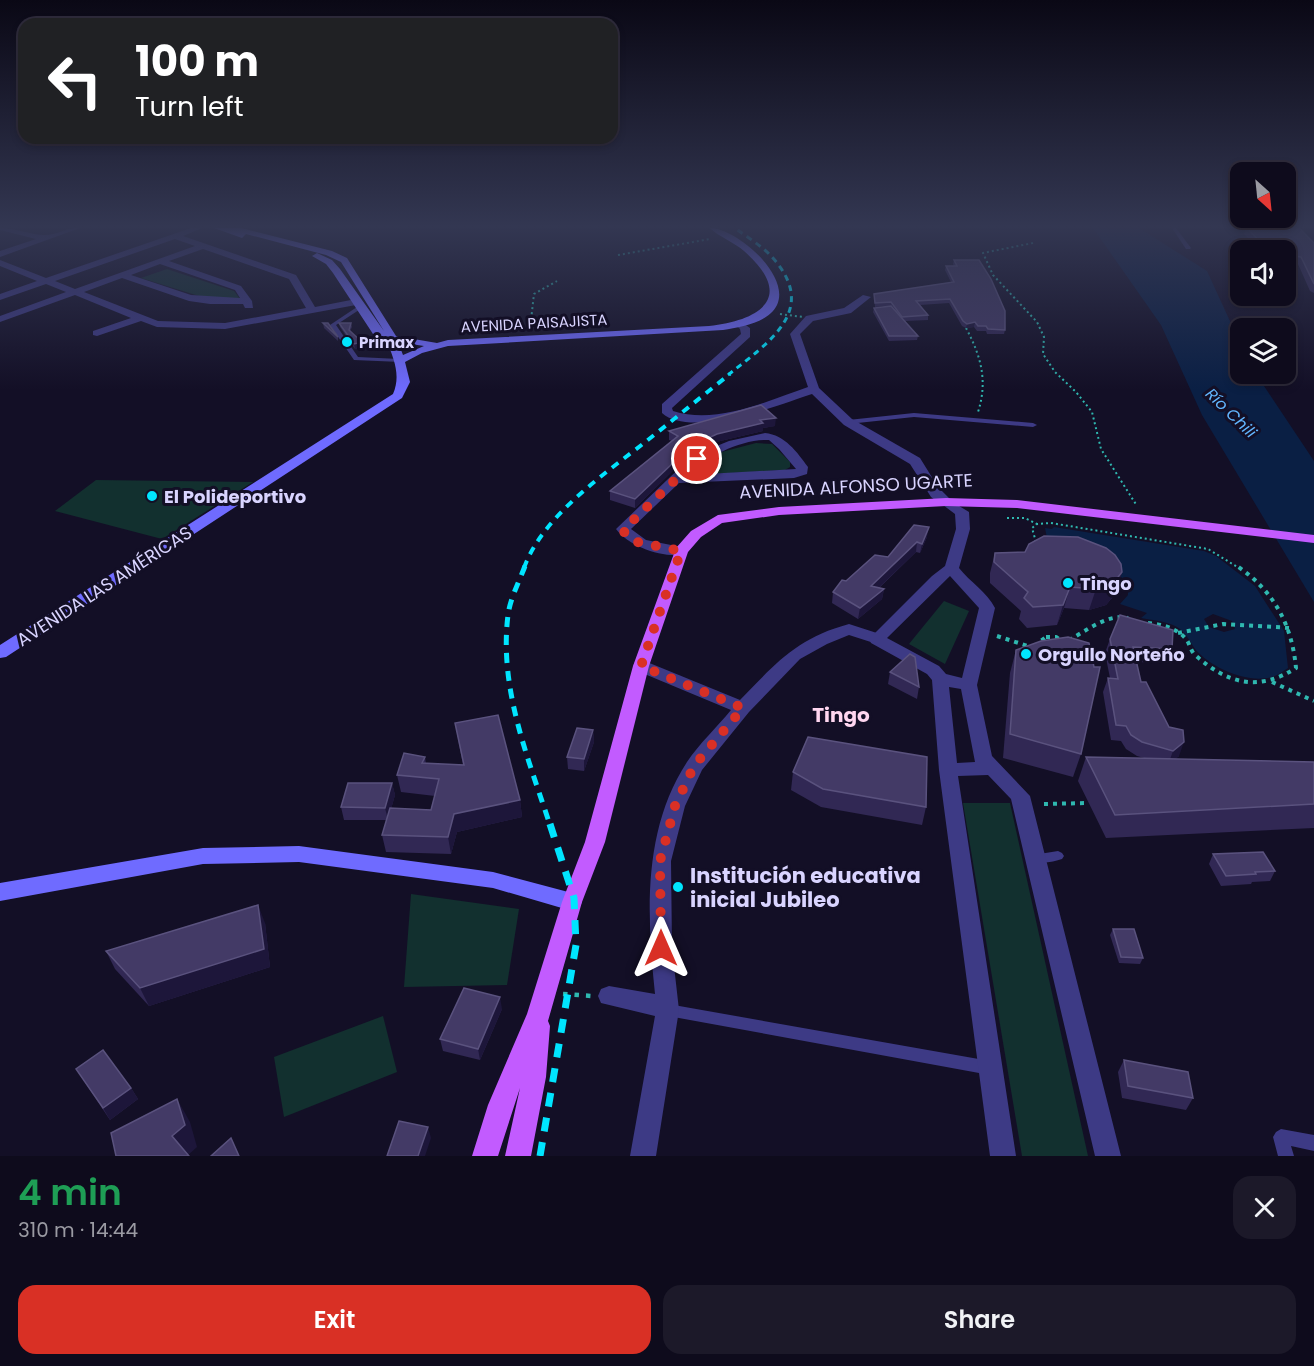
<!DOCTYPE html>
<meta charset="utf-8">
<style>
:root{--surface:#0e0b1c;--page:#1c1929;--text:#f1f3f6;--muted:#9b9ba3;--line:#2e2b3b;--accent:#d93025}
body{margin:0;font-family:Poppins,sans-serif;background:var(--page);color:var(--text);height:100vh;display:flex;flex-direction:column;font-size:22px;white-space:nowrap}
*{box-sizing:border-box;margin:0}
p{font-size:20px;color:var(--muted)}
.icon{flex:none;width:33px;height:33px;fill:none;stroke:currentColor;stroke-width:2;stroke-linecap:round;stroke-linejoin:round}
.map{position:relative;height:1156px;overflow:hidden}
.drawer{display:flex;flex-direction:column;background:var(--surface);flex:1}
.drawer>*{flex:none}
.banner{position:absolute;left:18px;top:18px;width:600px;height:126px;border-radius:18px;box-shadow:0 3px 9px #0003,0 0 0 2px var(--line);background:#202124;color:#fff;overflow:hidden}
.needle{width:39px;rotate:153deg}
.controls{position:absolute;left:1230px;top:162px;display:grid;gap:12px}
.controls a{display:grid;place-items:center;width:66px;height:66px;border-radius:12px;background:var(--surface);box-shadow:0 3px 9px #0003,0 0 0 2px var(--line);font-size:30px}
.pin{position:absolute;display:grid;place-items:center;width:51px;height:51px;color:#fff;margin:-26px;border:3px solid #fff;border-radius:50%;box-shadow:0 2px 6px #0007}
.me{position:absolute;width:66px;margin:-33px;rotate:0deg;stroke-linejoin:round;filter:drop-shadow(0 0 4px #0008)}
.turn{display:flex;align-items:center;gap:21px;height:126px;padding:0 18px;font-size:27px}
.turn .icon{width:78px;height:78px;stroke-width:2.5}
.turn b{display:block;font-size:42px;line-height:51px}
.round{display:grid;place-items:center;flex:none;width:63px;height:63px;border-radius:18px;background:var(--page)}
.head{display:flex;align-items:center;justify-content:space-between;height:102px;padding:0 18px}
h1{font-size:36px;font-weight:600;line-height:45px;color:#1e9e55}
.cta{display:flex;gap:12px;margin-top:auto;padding:12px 18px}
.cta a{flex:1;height:69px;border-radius:18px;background:var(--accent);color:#fff;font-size:24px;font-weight:600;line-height:69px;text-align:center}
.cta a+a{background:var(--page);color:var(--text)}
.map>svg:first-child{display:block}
.green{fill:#12302f}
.water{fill:#0a1f44;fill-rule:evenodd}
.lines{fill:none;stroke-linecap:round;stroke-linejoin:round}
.path-far2{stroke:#2fb8b0;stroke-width:2;stroke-dasharray:2 3;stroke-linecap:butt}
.path-far1{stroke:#2fb8b0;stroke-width:4;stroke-dasharray:4 5;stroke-linecap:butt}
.path{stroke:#2fb8b0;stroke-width:4.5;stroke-dasharray:4.5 7;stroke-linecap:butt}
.service{fill:#3d3a85;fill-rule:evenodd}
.minor{fill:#3d3a85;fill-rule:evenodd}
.tertiary{fill:#3d3a85;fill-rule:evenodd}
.secondary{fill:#6f6bff;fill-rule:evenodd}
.primary{fill:#c25bff;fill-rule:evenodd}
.rail-far3{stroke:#00e5ff;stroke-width:3;stroke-dasharray:6 5;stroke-linecap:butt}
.rail-far2{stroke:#00e5ff;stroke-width:4;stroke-dasharray:8 7;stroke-linecap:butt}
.rail-far1{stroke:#00e5ff;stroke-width:5;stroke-dasharray:10 8;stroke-linecap:butt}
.rail{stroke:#00e5ff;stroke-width:7;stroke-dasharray:14 11;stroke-linecap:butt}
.path-bridge{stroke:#2fb8b0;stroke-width:2;stroke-dasharray:2 3;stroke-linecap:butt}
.wall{fill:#312854}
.shaded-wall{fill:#1d163a}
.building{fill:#433a66;stroke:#5a527e;stroke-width:1.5}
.route{stroke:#d93025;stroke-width:10;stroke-dasharray:0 18}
.poi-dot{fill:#00e5ff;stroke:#130f26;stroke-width:2}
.labels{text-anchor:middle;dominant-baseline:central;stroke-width:6;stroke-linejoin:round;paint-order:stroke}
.far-street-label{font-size:15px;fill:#d9d4ff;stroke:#130f26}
.far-poi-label{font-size:15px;font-weight:bold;fill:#d9d4ff;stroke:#130f26;text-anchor:start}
.far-water-label{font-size:16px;font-style:italic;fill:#62b6ff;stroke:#130f26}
.street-label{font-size:18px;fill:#d9d4ff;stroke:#130f26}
.poi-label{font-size:18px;font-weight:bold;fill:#d9d4ff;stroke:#130f26;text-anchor:start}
.neighbourhood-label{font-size:20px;font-weight:bold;fill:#ffd6f0;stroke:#130f26}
.near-poi-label{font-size:21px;font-weight:bold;fill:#d9d4ff;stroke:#130f26;text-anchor:start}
</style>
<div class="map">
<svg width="1314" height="1156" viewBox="0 0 1314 1156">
<rect width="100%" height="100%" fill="#130f26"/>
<g class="green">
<polygon points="167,269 234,291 241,300 212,300 141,278"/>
<polygon points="756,443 772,444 790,462 790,467 785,470 693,475 691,471 710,455"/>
<polygon points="96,480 253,482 162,539 55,511"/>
<polygon points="944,601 969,611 945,664 909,644"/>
<polygon points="963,803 1010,803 1088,1156 1022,1156"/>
<polygon points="411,894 519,909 507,985 404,987"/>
<polygon points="383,1016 397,1072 284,1117 274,1057"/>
</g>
<g class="water">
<polygon points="1093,228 1139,228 1207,271 1240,343 1240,374 1256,374 1314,461 1314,602 1202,415 1161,325"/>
<path d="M1054 527 1204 551 1216 556 1255 586 1284 631 1288 668C1283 671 1277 676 1272 677 1248 684 1211 668 1195 649 1188 639 1185 630 1173 625 1163 621 1152 620 1141 618L1147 613 1120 604 1128 595V584L1115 571 1047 538 1045 528 1052 529ZM1213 614 1232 621 1235 629 1224 632 1209 627 1204 619Z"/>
</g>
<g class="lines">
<g class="path-far2">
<polyline points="1033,243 983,253 993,275 1037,322 1044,337 1043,354 1055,372 1076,392 1092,412 1101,449 1137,506"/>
<polyline points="618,255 710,239"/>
<path d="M966 328C981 356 988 381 978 412"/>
<polyline points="530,329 534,294 557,281"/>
<polyline points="1007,518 1025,518 1037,524"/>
<polyline points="1036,542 1032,528 1037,524 1051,523 1208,549 1239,568"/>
</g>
<g class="path-far1">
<path d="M1148 623C1161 624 1177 628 1186 639 1190 644 1190 650 1195 655 1228 684 1258 692 1296 668 1292 625 1274 591 1237 566"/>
<polyline points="1178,633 1223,624 1291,628"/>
<polyline points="997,636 1031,647"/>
<polygon points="1046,637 1056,637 1068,645 1069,651 1059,656 1045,652 1038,643"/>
<path d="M1069 640C1086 631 1108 613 1128 618"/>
<polyline points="1272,682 1314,701"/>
<polyline points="1044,804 1088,803"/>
</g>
<polyline class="path" points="563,994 592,996"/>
<g class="service">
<polygon points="1172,228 1176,228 1191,248 1190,249 1186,249"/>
<polygon points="360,305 362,306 362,308 336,325 358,357 399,359 401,360 401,362 354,360 330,325"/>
<polygon points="914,413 1033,423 1037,425 1033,427 914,417 848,424 844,422 848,420"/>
<path d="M1058 851 1062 853 1064 856 1062 859C1054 862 1041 864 1033 861L1031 858 1033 855Z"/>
<polygon points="668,1004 990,1061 995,1063 997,1068 995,1073 990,1075 668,1016 663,1014 661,1010 663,1006"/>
<polygon points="1281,1129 1314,1135 1314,1151 1291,1146 1294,1156 1278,1156 1273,1137 1276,1132"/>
</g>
<g class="minor">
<path d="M0 228C15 228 28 234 43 235 55 236 67 227 80 228L0 257V251L36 239 0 230Z"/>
<path d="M191 228H202L183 236 296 275 315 307 356 299 361 302 356 305 225 329 157 327 141 321 97 336 93 335V331L131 318 75 295 0 322V316L66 292 46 284 0 300V294L37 281 0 266V260L46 278ZM175 239 195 246 75 289 55 281ZM203 249 289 279 306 308 225 323 158 321 84 292 122 278 189 301 210 304H243L245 308H253L252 301 241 286 169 261ZM160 264 235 290 240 298 191 295 131 275Z"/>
<path d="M863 295 871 297 851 313 813 321 800 334 819 388 852 419 920 458 938 487 953 502 951 505H941L931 497 910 464 844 425 812 394C779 405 691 439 662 413V404L741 334 740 329 735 324 740 321 750 328V337L672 408 673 411C717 425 767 401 808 387L790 334 806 316 844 308Z"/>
<path d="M765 433C785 435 797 452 808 467L807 474 794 478 679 483 631 529 646 540 686 548 688 551 686 554C665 559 629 547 616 529L692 456 729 441ZM769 440 779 449 796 469 688 475C708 456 741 439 769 440Z"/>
<path d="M849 624 883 635 885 639 883 643 877 644 849 635 827 644 800 659 749 712 702 770 685 806 671 861 672 948 679 1010 656 1156H630L655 1016 601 1003 598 996 601 989 609 986 655 994C647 916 642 831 687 762 699 744 717 727 731 710L635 670 633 666 635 662H647L740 700C776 663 797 638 849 624Z"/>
</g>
<path class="tertiary" d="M946 498 969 512 970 529 959 568C970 582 987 592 995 608L977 685 992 756 1030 796 1121 1156H1095L1011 799 988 775 958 776 1016 1156H990L939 770 932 680 927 674 871 643 869 639 932 576 945 566 956 529 955 514 939 502ZM950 576 979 608 962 678 946 674 939 666 887 638ZM949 687 961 689 975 762 957 763Z"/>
<g class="secondary">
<path d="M214 228H241L332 251 347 258 396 336 437 343 448 340 709 326C761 320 796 297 744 251 734 242 719 237 710 228 736 228 791 275 777 305 768 323 741 327 723 330L448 346 422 353 405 362 410 382 402 398 6 657 0 658V645L393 394C401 375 394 360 387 341L373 334 333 273 326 264 312 256 317 253 332 260 340 269 384 331 341 262 326 255 246 234 242 238ZM398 342 424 346 403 355Z"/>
<polygon points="299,846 493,872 572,893 579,896 582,902 579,908 572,911 493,888 299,862 203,864 0,901 0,883 203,848"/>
</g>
<polygon class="primary" points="946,498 1017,500 1314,535 1314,543 1017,508 946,506 779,515 722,523 701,537 688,552 649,666 605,842 582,902 548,1021 550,1026 546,1077 531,1156 505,1156 520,1088 498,1156 472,1156 488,1105 527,1014 562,902 585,842 633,666 676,548 691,531 718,515 779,507"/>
<path class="rail-far3" d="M728 375C769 342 820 310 772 257 762 246 747 237 735 228"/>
<path class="rail-far2" d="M524 568C542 517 603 475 644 443 673 420 701 397 730 374"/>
<path class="rail-far1" d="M525 566C519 582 510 599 508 615 499 687 527 755 549 822"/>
<polyline class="rail" points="540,1156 576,945 574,898 549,821"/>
<polyline class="path-bridge" points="780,314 803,317"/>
</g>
<g class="wall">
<polygon points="1246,228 1268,228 1314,243 1314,293 1310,291 1298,264 1286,263 1286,250 1260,250 1244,234"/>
<polygon points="954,260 1005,330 1004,334 987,334 986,331 977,331 974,327 966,328 962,326 949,303 920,305 928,315 928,320 905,321 918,336 917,340 889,341 873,312 874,308 889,306 875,307 874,294 951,282 945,270 946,266 954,266 953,264"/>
<polygon points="323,323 338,337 338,341 324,328"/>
<polygon points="339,323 351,323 352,327 350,331 362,342 363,347 355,349 340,327"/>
<polygon points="775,426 763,428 763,431 716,442 690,454 635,508 610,500 610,491 672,441 669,440 669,431"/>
<polygon points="927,537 920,553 916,552 879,588 884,589 882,599 858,619 832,603 833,592 846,581 888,557"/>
<polygon points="1025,552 1122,572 1116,593 1106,605 1089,610 1064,608 1057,625 1027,628 1019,619 1021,611 990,583 990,573 995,553"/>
<polygon points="1110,639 1172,649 1166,663 1136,662 1141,682 1179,756 1175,759 1314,762 1314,828 1106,838 1078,781 1086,757 1144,758 1137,756 1126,749 1121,741 1111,740 1103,692 1108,678 1110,678 1105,653"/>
<polygon points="1016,650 1081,754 1073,777 1003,758 1010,673"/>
<polygon points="890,672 919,687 917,699 888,684"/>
<polygon points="455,723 520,800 522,817 457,832 451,854 386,852 382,835 387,820 344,820 341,807 392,783 395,795 391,809 431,810 435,796 401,792 397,775 425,757 426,764 463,765"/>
<polygon points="593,730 594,742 584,771 568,769 567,757"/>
<polygon points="793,772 926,807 922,825 821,807 791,790"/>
<polygon points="1213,854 1275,871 1270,881 1252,882 1251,884 1221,886 1209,864"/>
<polygon points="265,923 270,967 149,1006 115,969 106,951"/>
<polygon points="1113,929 1143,958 1140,964 1119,963 1110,935"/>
<polygon points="502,1009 480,1060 443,1051 440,1039"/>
<polygon points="1124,1060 1193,1098 1186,1110 1122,1098 1118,1072"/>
<polygon points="76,1069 131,1088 138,1099 110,1120"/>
</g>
<g class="shaded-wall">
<polygon points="975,322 974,327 966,328 967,324"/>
<polygon points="362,342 363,347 355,349 354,344"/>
<polygon points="776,418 775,426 763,428 763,431 716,442 690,454 635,508 635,499 691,446 717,434 760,420"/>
<polygon points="929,527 927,537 920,553 922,544"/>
<polygon points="917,542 916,552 870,596 871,586"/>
<polygon points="1122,572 1116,593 1106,605 1089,610 1096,589"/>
<polygon points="1070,587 1064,608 1057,625 1063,605"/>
<polygon points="884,589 882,599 858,619 860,608"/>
<polygon points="593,730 594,742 584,771 584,759"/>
<polygon points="1184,742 1179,756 1168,765 1173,751"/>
<polygon points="392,783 395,795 388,820 385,808"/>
<polygon points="520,800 522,817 457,832 451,854 448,837 454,814"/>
<polygon points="258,905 265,923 270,967 149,1006 140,988"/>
<polygon points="500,997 502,1009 480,1060 478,1049"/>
<polygon points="131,1088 138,1099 110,1120 103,1108"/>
<polygon points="177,1099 190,1122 197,1147 187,1156 172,1136"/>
<polygon points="428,1127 431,1138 425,1156 418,1156"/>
</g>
<g class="building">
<polygon points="1247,228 1300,229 1314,243 1314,284 1301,257 1286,255 1286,250 1276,250 1266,248"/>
<polygon points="954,260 979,260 991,279 1005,311 1005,330 988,329 986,326 978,326 975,322 967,324 963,321 950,299 916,301 928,315 902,317 891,302 875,303 874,294 954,282 946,266 957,266"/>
<polygon points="891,306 918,336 889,336 874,308"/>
<polygon points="323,323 328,323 338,337"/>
<polygon points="339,323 351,323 349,330 362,342 354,344"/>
<polygon points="761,405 776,418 760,420 763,423 717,434 691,446 635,499 610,491 678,436 669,431"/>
<polygon points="914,525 929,527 922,544 917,542 871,586 884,589 860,608 833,592 842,580 846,581 875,555 888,557"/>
<polygon points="1044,536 1078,537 1106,548 1115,555 1121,564 1122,572 1112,585 1096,589 1070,587 1063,605 1033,607 1024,598 1028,592 994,562 995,553 1025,552 1029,544"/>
<polygon points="1120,615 1173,630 1172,649 1133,647 1141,682 1146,682 1169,727 1183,730 1184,742 1173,751 1142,742 1131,735 1126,726 1116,725 1108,678 1118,679 1110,639"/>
<polygon points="1068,637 1089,643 1094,667 1100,667 1081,754 1010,734 1016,650 1041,641"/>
<polygon points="910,654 915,657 919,687 890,672"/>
<polygon points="498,715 520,800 454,814 448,837 382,835 390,808 431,810 439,779 397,775 404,753 425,757 422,763 464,765 455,723"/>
<polygon points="577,728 593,730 584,759 567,757"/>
<polygon points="808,737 927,757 926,807 823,789 793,772"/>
<polygon points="1086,757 1314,762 1314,804 1115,815"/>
<polygon points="348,783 392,783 385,808 341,807"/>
<polygon points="1263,852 1275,871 1255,872 1256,874 1226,876 1213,854"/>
<polygon points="258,905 264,949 140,988 106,951"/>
<polygon points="1113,929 1134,929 1143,958 1121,957"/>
<polygon points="464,988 500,997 478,1049 440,1039"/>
<polygon points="103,1050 131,1088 103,1108 76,1069"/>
<polygon points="1124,1060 1188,1072 1193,1098 1128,1086"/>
<polygon points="177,1099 185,1125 172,1136 189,1156 116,1156 111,1133"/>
<polygon points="399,1121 428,1127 418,1156 387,1156"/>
<polygon points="231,1138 239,1156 211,1156"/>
</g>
<linearGradient id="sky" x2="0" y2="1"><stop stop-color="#0a0815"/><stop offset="0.58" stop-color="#333752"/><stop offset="1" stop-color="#333752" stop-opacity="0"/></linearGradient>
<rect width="1314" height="390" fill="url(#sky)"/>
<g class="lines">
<polyline class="route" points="661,948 660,861 675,806 694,766 743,708 641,666 681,551 637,542 628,538 623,530 697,459"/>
</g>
<g class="poi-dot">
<circle cx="347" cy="342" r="6"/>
<circle cx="152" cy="496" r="6"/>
<circle cx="1068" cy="583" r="6"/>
<circle cx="1026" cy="654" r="6"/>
<circle cx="678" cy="887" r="6"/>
</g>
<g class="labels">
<g class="far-street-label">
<text transform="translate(534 323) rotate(-3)">AVENIDA PAISAJISTA</text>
</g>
<g class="far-poi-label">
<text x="359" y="342">Primax</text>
</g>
<g class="far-water-label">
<text transform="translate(1231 413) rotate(44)">Río Chili</text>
</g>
<g class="street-label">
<text transform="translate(856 486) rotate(-3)">AVENIDA ALFONSO UGARTE</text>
<text transform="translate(104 586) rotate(-33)">AVENIDA LAS AMÉRICAS</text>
</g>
<g class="poi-label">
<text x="164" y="496">El Polideportivo</text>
<text x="1080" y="583">Tingo</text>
<text x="1038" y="654">Orgullo Norteño</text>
</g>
<g class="neighbourhood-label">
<text x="841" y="715">Tingo</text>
</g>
<g class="near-poi-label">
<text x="690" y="875">Institución educativa<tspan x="690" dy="24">inicial Jubileo</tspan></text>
</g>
</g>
</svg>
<div class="controls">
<a><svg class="needle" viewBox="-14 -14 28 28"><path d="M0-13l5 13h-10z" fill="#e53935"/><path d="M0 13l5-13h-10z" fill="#9b9ba3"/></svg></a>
<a><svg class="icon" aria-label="sound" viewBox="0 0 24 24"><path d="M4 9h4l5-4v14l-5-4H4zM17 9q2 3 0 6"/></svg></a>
<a><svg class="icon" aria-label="layers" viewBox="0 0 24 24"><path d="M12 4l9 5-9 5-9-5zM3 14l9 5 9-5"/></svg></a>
</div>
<div class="pin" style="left:697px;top:459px;background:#d93025"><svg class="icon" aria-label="arrive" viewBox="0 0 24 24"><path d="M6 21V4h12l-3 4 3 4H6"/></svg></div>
<svg class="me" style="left:661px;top:948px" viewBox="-20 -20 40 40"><path d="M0-17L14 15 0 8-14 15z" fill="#d93025" stroke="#fff" stroke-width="4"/></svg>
<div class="banner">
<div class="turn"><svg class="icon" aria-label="left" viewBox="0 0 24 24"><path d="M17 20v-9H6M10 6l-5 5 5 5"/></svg><div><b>100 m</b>Turn left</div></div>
</div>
</div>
<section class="drawer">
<div class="head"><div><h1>4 min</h1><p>310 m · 14:44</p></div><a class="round"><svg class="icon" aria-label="close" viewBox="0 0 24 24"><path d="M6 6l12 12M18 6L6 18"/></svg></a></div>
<div class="cta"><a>Exit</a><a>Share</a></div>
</section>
